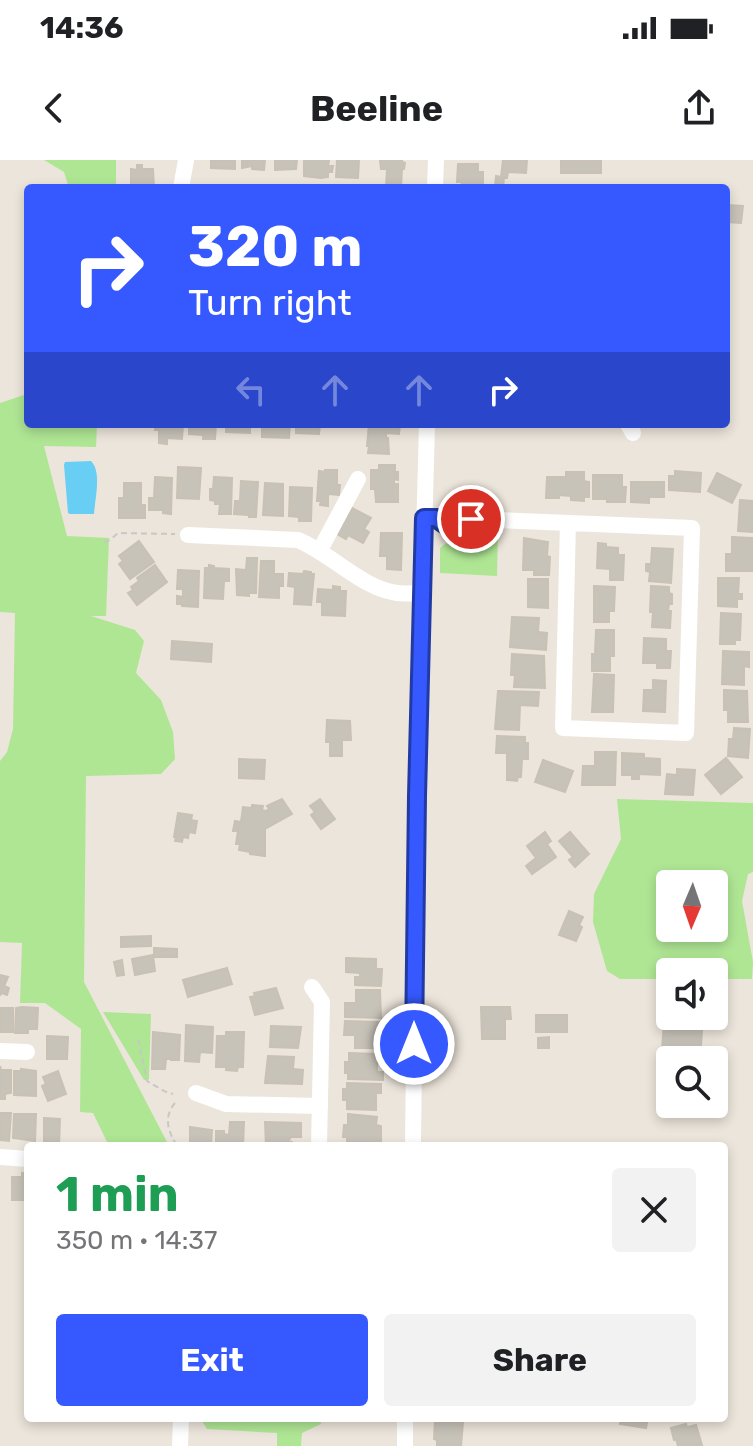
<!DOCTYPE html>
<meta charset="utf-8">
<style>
:root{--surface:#fff;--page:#f2f2f2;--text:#202124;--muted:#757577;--accent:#3559ff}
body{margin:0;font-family:Rubik,sans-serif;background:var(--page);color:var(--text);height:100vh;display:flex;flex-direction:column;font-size:30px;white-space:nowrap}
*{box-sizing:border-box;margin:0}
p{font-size:26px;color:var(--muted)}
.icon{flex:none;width:44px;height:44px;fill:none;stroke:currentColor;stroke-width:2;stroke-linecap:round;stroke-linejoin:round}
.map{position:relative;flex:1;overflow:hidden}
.side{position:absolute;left:24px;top:982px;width:704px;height:280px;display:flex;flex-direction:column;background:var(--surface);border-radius:8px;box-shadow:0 4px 12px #0003}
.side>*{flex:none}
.top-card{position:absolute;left:24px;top:24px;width:706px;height:244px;border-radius:8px;box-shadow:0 4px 12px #0003;background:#3559ff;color:#fff;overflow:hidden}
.needle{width:52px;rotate:182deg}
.fabs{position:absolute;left:656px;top:710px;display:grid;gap:16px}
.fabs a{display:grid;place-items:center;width:72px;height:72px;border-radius:8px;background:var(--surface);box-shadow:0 4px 12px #0003;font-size:40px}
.pin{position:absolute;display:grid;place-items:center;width:68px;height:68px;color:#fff;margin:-34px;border:4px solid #fff;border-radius:50%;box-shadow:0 2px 8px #0007}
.me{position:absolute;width:88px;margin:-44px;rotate:0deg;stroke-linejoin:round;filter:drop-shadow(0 0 6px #0008)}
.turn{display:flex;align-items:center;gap:28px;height:168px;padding:0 32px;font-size:36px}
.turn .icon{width:104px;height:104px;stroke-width:2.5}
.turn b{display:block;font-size:56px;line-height:68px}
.lanes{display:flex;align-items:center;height:76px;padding:0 32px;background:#0003;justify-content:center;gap:40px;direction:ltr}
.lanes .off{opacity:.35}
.round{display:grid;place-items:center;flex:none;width:84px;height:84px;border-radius:8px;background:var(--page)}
.head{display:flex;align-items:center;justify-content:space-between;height:136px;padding:0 32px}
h1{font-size:48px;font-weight:700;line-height:60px;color:#1e9e55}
.cta{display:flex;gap:16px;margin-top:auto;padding:16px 32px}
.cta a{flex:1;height:92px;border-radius:8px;background:var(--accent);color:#fff;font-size:32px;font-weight:700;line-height:92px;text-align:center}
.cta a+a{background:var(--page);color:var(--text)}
.status{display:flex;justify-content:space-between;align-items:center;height:56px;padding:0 40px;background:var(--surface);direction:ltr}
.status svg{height:22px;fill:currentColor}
header{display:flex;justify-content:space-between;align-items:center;height:104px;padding:0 32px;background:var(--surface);font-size:36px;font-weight:700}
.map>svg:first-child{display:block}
.green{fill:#afe694;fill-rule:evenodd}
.water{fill:#68cef4}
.building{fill:#c7c3b9;stroke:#c8c1b4;stroke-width:2}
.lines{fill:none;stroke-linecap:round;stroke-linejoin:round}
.path{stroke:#c7c7c7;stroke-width:2;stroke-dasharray:6 4;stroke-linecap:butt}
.minor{stroke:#fff;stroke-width:16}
.route-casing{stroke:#223aa6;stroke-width:20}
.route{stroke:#3559ff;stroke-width:14}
</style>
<div class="status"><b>14:36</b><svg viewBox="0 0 49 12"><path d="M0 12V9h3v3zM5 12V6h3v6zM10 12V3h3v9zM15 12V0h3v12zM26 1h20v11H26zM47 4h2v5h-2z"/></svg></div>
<header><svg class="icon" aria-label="back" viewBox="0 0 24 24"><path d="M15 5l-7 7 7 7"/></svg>Beeline<svg class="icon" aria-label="share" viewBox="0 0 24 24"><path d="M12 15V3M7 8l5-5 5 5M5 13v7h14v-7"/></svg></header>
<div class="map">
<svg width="753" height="1286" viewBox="0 0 753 1286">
<rect width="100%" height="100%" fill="#ece5db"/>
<g class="green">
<polygon points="44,0 116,0 116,28 69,28 64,12"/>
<polygon points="28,231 28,264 97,264 96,287 44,286 67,376 109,378 106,456 91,456 135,470 144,481 136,513 161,540 173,572 175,599 161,614 86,616 84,822 169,986 109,986 93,953 80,952 81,869 45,843 20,843 22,783 0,782 0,601 7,592 13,569 15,453 0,452 0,243 24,235"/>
<path d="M477 369 498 371 497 416 440 413V388C452 378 463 376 477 369Z"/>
<path d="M617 639 753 643V712L748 714 742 741 753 802 752 819H714V812H670V819H620L607 811 593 762 594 734 621 679ZM714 724V768H670V724Z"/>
<polygon points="103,852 151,854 149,919 144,920"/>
<polygon points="200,1258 321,1258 321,1264 302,1273 301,1286 277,1286 277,1273 207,1269"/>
</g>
<path class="water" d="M91 301C102 312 95 338 94 354H70L68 353 64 305 65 302Z"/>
<g class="building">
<polygon points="211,0 235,0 235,9 211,8"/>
<polygon points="242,0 265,0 264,10 252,9 252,6 242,8"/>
<polygon points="275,0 297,0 296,9 275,10"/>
<polygon points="304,0 329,0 328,6 333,6 332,12 328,12 328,17 321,18 304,16"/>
<polygon points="337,0 359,0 358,18 336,17"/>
<polygon points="380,0 402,0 402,2 405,3 404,9 402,9 401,28 386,28 387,9 381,9"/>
<polygon points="503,0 527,0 526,13 508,12 507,18 504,18 503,28 498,28 495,27 496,16 501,17"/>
<rect x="561" y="0" width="40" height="13"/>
<polygon points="458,4 478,4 478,12 483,12 483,23 478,23 477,28 461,28 462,22 457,22"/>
<polygon points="137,5 142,5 142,9 153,9 154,28 131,28 131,9 137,10"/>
<polygon points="726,45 743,46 741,63 726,62"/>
<polygon points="156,264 183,264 182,279 167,278 167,284 159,283 159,270 155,270"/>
<polygon points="189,264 216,264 215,279 203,279 203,275 189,274"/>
<polygon points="226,264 250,264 250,273 226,272"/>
<polygon points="258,264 290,264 289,278 262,277 262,267 258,267"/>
<polygon points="296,264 320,264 319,274 296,273"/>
<polygon points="369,264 400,264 399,274 386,273 386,278 388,278 389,294 368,293 369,286 367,286"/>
<polygon points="379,305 395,305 395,312 398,312 398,320 394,319 394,324 398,324 398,342 376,342 375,329 371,329 371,310 379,310"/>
<polygon points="178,307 201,308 199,339 177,338"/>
<polygon points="325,310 337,310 337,325 340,325 339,335 328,334 328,346 320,345 321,341 317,341 319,311 325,312"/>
<polygon points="675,311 701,313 700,332 669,330 669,316 675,316"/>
<polygon points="566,312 584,312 584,321 589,322 589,337 584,337 584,341 571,340 571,336 559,335 559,338 546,338 547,317 566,317"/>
<polygon points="717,313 741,325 732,343 708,331"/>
<polygon points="593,315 622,315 622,327 626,327 625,342 607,342 607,339 593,339"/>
<polygon points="155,317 172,318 171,354 163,353 163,350 149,350 149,338 154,338"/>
<polygon points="214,317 232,318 231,354 219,354 220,344 215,344 215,341 210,340 210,329 213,329"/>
<polygon points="241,321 258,322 256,357 249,357 249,355 234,354 235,341 240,341"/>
<polygon points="631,322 664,322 664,337 649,337 649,343 631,342"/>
<polygon points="124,323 141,323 141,345 145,345 145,358 119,358 119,338 124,338"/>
<polygon points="265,323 283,324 283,356 263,355"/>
<polygon points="290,327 312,328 311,361 299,361 299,357 289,356"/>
<polygon points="740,340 753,341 753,372 738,371"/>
<polygon points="352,348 371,358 364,369 369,372 363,383 348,375 346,379 337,374"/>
<polygon points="381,373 402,373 401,410 387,409 387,396 380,396"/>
<polygon points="732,377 753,378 753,411 726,411 726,394 732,394"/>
<polygon points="524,378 548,382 547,396 550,397 549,415 534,415 534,410 523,410"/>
<polygon points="139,381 154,402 130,419 119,404 123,401 119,396"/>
<polygon points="598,383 606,384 606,387 618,388 618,395 624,395 623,420 610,420 610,409 597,408"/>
<polygon points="652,388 673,389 671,423 649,421 650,412 646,411 646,404 651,404"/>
<polygon points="247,398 257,398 256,433 249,433 249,436 237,435 236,409 246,410"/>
<polygon points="261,401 274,401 274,414 283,414 283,426 279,426 279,438 259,437"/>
<polygon points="155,405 167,422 137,445 128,433 133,430 131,427 139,421 137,418"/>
<polygon points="209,405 214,406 214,408 229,409 229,421 224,421 223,439 204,438 205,408 209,408"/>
<polygon points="178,410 199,411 198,447 182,446 182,444 177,444 177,436 183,437 183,429 177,429"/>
<polygon points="304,411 311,412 311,414 314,414 311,445 294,444 295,427 288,426 289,413 303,414"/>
<polygon points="718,418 739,418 738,434 742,434 742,439 737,439 737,447 718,446"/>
<polygon points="528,419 548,419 548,448 528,447"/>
<polygon points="333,426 340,427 340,431 346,431 345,456 322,455 322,442 317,442 318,429 333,430"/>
<polygon points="594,426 615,427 614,451 609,451 609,462 594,462"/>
<polygon points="651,426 669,427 669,433 672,434 672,444 669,444 668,451 671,451 670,468 652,467 653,452 650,452"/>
<polygon points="721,453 741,454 740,480 735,480 735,484 720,484"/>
<polygon points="512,457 539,458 538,472 547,473 546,490 510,487"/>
<polygon points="596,470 614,470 614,496 610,496 610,511 592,511 592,494 595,494"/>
<polygon points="644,478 666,479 666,491 671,491 670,508 657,508 657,503 643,503"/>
<polygon points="172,481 212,484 211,502 171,499"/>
<polygon points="723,491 749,492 749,507 744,506 744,525 722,524"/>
<polygon points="512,494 544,496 545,528 514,527 515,515 511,515"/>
<polygon points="594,514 614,515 613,552 592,552"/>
<polygon points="653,520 666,521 665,552 643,551 644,530 653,530"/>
<polygon points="724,530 747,531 748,562 728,562 728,550 724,550"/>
<polygon points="498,531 539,532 538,546 520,545 519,570 495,569"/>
<polygon points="327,560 350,561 351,580 342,580 342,596 330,596 330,582 326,582"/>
<polygon points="734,568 750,569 748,598 728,596 729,579 733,579"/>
<polygon points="497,576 525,577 525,583 528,583 528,599 522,599 521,617 518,617 517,621 507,620 507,593 496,593"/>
<polygon points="595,592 616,592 615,625 582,625 583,606 595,606"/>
<polygon points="622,593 644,594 644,598 660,599 660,615 639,614 639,619 632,619 632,615 622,615"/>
<polygon points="726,598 742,617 721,634 705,615"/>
<polygon points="239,599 265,600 264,619 239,618"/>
<polygon points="543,600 573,611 565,632 535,622"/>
<polygon points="677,609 695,610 693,635 665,634 667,614 677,615"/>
<polygon points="282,639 292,654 265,669 265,696 250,694 250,692 239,690 240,684 236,684 238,671 233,671 235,661 241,662 243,647 252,648 252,645 263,646 262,650 266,651 269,649 267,646"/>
<polygon points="320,639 335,659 321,669 311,655 315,652 310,646"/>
<polygon points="178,653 192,655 191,660 197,661 195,673 189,672 188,678 183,677 182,682 175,681 176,677 174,677"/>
<polygon points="545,672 551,681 547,684 556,697 532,714 526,706 536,698 527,686"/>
<polygon points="570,672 589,694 575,707 569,700 573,697 559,681"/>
<polygon points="569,751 583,757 579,765 582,767 576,781 559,775"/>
<polygon points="151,776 151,786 121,787 121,777"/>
<polygon points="154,788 177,789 177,797 154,797"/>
<polygon points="153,795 155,811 135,815 132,799"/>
<polygon points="346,798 376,799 376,809 382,809 381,826 355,825 355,817 360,817 360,813 346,812"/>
<polygon points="122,800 124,815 117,816 114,802"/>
<polygon points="227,808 232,824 188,837 183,820"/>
<polygon points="0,815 8,817 4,826 9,828 7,835 2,833 0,835"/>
<polygon points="276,828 283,848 255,855 250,837 255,836 254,833"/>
<polygon points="356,830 380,830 381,858 345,857 345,843 356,843"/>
<polygon points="665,846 670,846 670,856 703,856 700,900 670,900 670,925 666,925 666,920 660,920"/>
<polygon points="22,847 38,848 37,869 28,869 28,873 15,873 16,848"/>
<polygon points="481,847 510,847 511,859 505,859 505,879 482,879"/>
<polygon points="0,848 13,848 13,872 1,872"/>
<rect x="536" y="855" width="31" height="17"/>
<polygon points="345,861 381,862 379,888 355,888 355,875 344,875"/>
<polygon points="186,865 213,867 212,893 200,892 199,902 185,901"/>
<polygon points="271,866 301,867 298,888 270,887"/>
<polygon points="153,872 180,875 179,900 171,900 171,897 169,899 166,899 165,909 152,909"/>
<polygon points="226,872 244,872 243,907 238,907 237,911 226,910 226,907 216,907 217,876 226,876"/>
<polygon points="47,876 68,877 67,899 47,899"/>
<polygon points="549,877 549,888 538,888 538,878"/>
<polygon points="349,893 377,894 377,912 383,912 383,920 348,919 348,913 345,913 345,902 349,902"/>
<polygon points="268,896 294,897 293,909 303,910 302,924 265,923"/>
<polygon points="0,906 1,910 11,910 11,933 5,934 5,939 0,939"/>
<polygon points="21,909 36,911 36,936 14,935 14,911 21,911"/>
<polygon points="58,911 66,934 48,941 42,926 46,924 43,917"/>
<polygon points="347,923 381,924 381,933 376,933 376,950 347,949 347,940 343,940 343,929 347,929"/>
<polygon points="0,953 11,953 9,981 0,980"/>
<polygon points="14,954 36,954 35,981 13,978"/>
<polygon points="348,954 377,957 376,965 381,966 381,983 347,982 347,977 343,977 344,965 348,965"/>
<polygon points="44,958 60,959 59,985 48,984 48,981 44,981"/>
<polygon points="230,962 244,962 243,986 216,986 216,971 224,971 224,974 229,975"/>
<polygon points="265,962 301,963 301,977 291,977 288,982 292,982 292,986 266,986"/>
<polygon points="190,967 212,970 211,986 190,986"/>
<polygon points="22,1013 28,1014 28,1040 12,1040 12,1017 22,1017"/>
<polygon points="621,1258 648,1258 646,1268 620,1264"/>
<polygon points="435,1260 463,1262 461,1286 437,1286 437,1280 434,1279"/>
<polygon points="686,1264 687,1267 696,1265 702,1285 678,1286 676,1279 674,1280 671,1268"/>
</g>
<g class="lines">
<g class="path">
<polyline points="104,382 110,380 118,373 175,374"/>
<polyline points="138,879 147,921 166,932 173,934"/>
<path d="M175 943C163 957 168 971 177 986"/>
</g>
<g class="minor">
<polyline points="181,28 186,0"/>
<polyline points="435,28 436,0"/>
<polyline points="628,264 633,273"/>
<path d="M430 358C448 358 451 338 471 359"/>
<path d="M437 358C447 370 460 369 471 359L692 368 686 573 563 568 568 363"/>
<path d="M188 375 298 380C332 394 361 428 397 433 405 434 414 433 422 433"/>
<polyline points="320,390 358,319"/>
<polyline points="312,827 322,842 319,986"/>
<polyline points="0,891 27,892"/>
<polyline points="196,933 226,944 320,946"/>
<polyline points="413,986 417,636 427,264"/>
<polyline points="0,997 28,999"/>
<polyline points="180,1286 181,1258"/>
<polyline points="405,1286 405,1258"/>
</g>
</g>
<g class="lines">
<g class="route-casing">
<path id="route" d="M414 884 417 636 424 358H437C447 370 460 369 471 359"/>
</g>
<use href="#route" class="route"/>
</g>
</svg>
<div class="fabs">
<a><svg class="needle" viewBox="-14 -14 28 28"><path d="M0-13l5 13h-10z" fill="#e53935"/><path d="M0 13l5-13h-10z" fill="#757577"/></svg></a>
<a><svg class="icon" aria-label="sound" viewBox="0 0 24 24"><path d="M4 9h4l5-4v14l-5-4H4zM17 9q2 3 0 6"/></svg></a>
<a><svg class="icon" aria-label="search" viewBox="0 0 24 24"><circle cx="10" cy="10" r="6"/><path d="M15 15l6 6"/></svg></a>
</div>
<div class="pin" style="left:471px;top:359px;background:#d93025"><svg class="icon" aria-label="arrive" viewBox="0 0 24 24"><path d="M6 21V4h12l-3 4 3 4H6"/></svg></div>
<svg class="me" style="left:414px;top:884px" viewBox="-20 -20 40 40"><circle r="17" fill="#3559ff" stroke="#fff" stroke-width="3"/><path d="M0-11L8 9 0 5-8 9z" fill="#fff"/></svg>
<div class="top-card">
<div class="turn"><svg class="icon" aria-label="right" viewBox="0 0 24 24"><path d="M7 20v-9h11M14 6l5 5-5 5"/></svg><div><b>320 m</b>Turn right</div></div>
<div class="lanes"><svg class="icon off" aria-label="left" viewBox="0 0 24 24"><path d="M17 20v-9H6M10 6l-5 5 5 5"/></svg><svg class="icon off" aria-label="ahead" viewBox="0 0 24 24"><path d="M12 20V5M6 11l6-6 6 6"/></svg><svg class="icon off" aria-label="ahead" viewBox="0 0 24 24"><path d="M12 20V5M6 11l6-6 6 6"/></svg><svg class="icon" aria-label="right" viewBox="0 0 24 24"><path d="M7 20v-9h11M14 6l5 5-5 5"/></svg></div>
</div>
<section class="side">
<div class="head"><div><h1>1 min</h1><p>350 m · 14:37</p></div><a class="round"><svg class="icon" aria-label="close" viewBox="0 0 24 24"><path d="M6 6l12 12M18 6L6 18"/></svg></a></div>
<div class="cta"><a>Exit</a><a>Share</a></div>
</section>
</div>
